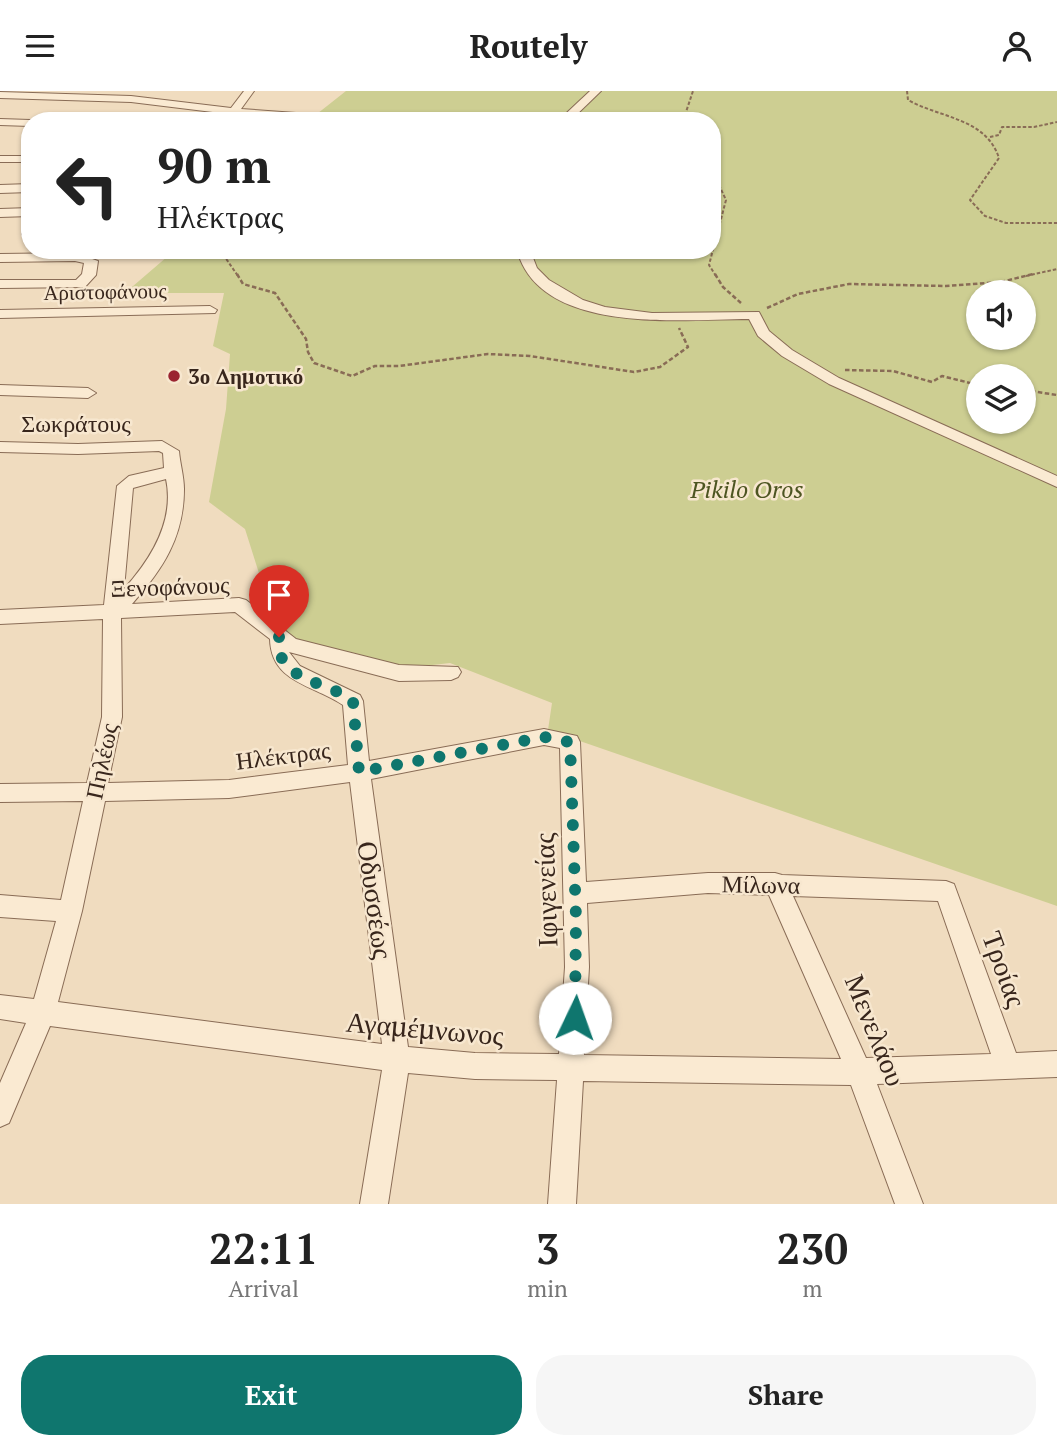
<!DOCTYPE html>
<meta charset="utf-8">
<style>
:root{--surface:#fff;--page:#f6f6f6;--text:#222;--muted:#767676;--accent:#0f766e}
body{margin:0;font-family:"PT Serif",serif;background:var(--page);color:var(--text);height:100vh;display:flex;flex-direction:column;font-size:26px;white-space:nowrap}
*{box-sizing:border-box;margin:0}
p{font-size:23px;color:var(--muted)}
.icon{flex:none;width:38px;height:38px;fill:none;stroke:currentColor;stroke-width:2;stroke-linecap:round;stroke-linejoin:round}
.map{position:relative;height:1113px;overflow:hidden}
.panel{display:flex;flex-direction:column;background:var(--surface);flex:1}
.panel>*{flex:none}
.banner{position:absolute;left:21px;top:21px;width:700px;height:147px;border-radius:28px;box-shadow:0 2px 5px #0004;background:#fff;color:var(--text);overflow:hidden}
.buttons{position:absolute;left:966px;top:189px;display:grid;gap:14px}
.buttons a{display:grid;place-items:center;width:70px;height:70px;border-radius:50%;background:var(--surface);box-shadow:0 2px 5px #0004;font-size:35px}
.pin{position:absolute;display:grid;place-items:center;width:60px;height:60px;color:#fff;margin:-72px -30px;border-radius:50% 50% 50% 0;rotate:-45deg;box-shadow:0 0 7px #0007}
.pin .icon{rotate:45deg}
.me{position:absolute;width:77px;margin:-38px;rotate:3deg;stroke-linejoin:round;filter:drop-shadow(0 0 5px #0008)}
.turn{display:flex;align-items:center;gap:24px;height:147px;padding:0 21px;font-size:32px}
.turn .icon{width:91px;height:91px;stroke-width:2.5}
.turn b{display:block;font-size:49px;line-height:60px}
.eta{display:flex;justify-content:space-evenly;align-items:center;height:119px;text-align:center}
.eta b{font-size:42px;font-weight:800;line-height:49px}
.primary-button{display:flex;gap:14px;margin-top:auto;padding:14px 21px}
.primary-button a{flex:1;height:80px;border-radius:28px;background:var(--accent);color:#fff;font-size:28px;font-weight:800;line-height:80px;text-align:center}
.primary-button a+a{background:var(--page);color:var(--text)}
header{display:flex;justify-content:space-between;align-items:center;height:91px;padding:0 21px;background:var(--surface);font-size:32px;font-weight:800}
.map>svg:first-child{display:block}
.green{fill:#cdce92;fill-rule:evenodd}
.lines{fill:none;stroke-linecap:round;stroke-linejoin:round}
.minor-casing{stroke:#896c56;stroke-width:2}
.path-far1{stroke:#896c56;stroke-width:2;stroke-dasharray:3.5 2;stroke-linecap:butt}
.path{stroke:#896c56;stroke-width:2.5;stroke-dasharray:4.5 2.5;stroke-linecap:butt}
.minor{fill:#faead2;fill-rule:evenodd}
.route{stroke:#0f766e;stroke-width:12;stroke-dasharray:0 21.6}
.poi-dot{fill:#9a2430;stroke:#f7e7cf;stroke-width:2.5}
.labels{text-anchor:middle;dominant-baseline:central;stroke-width:5;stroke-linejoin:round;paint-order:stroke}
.far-street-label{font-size:21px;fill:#38261c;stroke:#f7e7cf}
.far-poi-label{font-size:21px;font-weight:bold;fill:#38261c;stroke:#f7e7cf;text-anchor:start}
.street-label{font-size:24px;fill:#38261c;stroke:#f7e7cf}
.park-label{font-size:24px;font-style:italic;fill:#4d5521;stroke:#f7e7cf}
.near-street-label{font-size:28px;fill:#38261c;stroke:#f7e7cf}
</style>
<header><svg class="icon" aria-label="menu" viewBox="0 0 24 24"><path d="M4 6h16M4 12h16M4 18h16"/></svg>Routely<svg class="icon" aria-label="person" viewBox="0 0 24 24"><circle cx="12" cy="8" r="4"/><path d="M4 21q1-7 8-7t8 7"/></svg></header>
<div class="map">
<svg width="1057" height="1113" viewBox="0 0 1057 1113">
<rect width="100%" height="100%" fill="#f0dcbf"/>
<path class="green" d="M346 0H1057V815L548 639 552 612 450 572 406 577 294 551 277 539 245 438 209 411 226 318 230 263 213 255 224 202H125L175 159H712V30H308ZM978 201H1024V247H978ZM978 285H1024V331H978Z"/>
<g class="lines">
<g class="minor-casing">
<g id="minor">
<polygon points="244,0 254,0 241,18 366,27 371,30 318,30 239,24 237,30 227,30 229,23 131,11 0,7 0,1 131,5 231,17"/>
<polygon points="590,0 601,0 570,30 558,30"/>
<polygon points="0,28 30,29 34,30 30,30 30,35 0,34"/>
<rect x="0" y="65" width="30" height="6"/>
<polygon points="30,93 30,101 0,102 0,94"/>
<polygon points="30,117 30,125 0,126 0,118"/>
<polygon points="30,136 30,146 24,146 22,143"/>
<path d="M517 159H530L537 177 549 189 583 209 605 216 652 222 759 221 769 240 792 259 839 287 1057 385V396L829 293 782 265 758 245 749 228C683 228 540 245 517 159Z"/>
<polygon points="75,162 98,170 96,184 85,196 0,197 0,189 76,189 82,183 84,172 75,170 0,171 0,163"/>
<polygon points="210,215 217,219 215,222 0,227 0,219"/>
<polygon points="0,294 88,297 96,302 88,307 0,304"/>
<path d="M162 350 179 360C180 373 184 385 184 398 184 446 163 478 132 513L239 507 246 509 296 548 399 574 458 576 461 581 458 586 451 589 399 590 289 561 300 575 360 604 363 610 369 670 544 638 577 645 580 651 586 791 708 782H775L782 784 946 790 954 793 1016 962 1057 960V986L877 993 923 1113H895L851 994 583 990 576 1113H548L557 989 475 988 408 982 388 1113H360L382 979 50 935 9 1032 0 1036V992L26 932 0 928V904L34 908 56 830 0 826V804L61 809 83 710 0 711V693L87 692 102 626 103 528 0 533V519L104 514 117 395 129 385 164 377 163 362 159 360 78 363 0 361V351L78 353ZM166 388C175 430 151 468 124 498L133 397ZM235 521 270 548C271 592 314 594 343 614L348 674 229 689 108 692 122 626 121 527ZM544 654 560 657 565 876 559 963 475 962 408 956 371 688ZM350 691 382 953 58 911 82 820 105 710 229 707ZM708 802 769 804 841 968 584 964 589 876 587 812ZM793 805 938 810 991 963 866 967Z"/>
</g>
</g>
<g class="path-far1">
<path d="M907 0 908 9C940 27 986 27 999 67L970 109 985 125 1006 132H1057"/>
<polyline points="687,30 686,21 693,0"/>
<polyline points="990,46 999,44 1002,36 1034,36 1057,31"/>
<polyline points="712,79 726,109 709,174 716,185"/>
<polyline points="220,159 238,185"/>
<polyline points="1026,185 1057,178"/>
</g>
<g class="path">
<polyline points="237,183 243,193 275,202 306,248 308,261 314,272 352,285 375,275 399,275 488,263 530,265 634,281 660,276 688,256 679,237"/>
<polyline points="715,183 723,196 741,212"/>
<polyline points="767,217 798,203 849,193 946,195 1001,191 1033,183"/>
<polyline points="845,279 893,280 932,291 942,285 978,294"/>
<polyline points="1024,299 1057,304"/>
</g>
<use href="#minor" class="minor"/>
</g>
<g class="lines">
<path class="route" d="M279 546C273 590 329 590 353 610L359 681 544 646 570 651 576 827 575 927"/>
</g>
<circle class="poi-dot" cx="174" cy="285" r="7"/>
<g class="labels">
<g class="far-street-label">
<text transform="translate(105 200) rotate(-1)">Αριστοφάνους</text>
</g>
<g class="far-poi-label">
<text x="188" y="285">3ο Δημοτικό</text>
</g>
<g class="street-label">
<text x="76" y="332">Σωκράτους</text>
<text transform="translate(170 495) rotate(-2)">Ξενοφάνους</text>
<text transform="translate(283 664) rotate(-7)">Ηλέκτρας</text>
<text transform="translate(101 670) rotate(-78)">Πηλέως</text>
<text transform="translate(761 793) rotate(1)">Μίλωνα</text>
</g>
<g class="park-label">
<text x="747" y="398">Pikilo Oros</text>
</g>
<g class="near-street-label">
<text transform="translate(545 799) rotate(-92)">Ιφιγενείας</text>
<text transform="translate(376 809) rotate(82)">Οδυσσέως</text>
<text transform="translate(1005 878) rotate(70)">Τροίας</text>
<text transform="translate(425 937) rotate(5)">Αγαμέμνωνος</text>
<text transform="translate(876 939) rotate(68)">Μενελάου</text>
</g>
</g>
</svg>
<div class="buttons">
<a><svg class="icon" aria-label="sound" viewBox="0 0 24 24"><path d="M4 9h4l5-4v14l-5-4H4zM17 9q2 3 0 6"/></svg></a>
<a><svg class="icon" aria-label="layers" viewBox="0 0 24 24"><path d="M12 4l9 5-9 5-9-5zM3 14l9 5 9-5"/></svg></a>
</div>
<div class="pin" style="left:279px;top:546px;background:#d93025"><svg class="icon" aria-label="arrive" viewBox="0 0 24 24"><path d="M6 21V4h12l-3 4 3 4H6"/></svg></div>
<svg class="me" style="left:575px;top:927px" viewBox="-20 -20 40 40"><circle r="19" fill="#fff"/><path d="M0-13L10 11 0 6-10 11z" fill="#0f766e"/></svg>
<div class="banner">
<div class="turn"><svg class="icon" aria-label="left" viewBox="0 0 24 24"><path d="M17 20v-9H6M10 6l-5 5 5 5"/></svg><div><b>90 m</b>Ηλέκτρας</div></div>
</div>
</div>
<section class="panel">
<div class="eta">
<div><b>22:11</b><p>Arrival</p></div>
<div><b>3</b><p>min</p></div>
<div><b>230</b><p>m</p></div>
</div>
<div class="primary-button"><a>Exit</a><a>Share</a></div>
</section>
